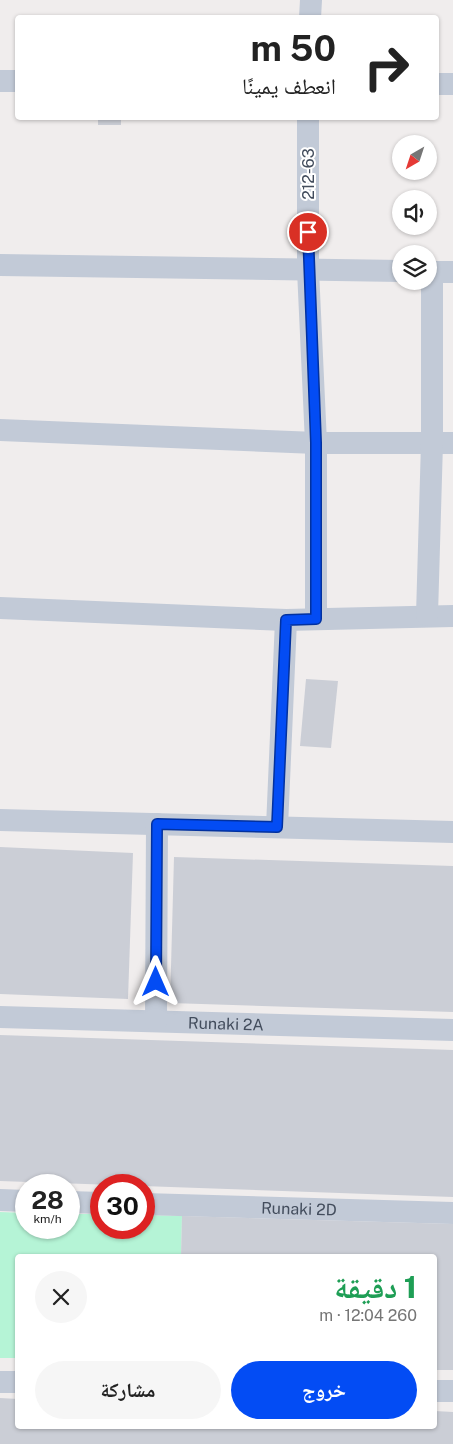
<!DOCTYPE html>
<html lang="ar">
<meta charset="utf-8">
<style>
:root{--surface:#fff;--page:#f6f6f6;--text:#222;--muted:#767676;--accent:#034cf4}
body{margin:0;font-family:"Public Sans","Noto Naskh Arabic",sans-serif;background:var(--page);color:var(--text);direction:rtl;height:100vh;display:flex;flex-direction:column;font-size:19px;white-space:nowrap}
*{box-sizing:border-box;margin:0}
p{font-size:16px;color:var(--muted)}
.icon{flex:none;width:28px;height:28px;fill:none;stroke:currentColor;stroke-width:2;stroke-linecap:round;stroke-linejoin:round}
.map{position:relative;flex:1;overflow:hidden;direction:ltr}
.details{position:absolute;left:15px;top:1254px;width:422px;height:175px;display:flex;flex-direction:column;background:var(--surface);border-radius:5px;box-shadow:0 1px 4px #0004;direction:rtl}
.details>*{flex:none}
.guide{position:absolute;left:15px;top:15px;width:424px;height:105px;border-radius:5px;box-shadow:0 1px 4px #0004;direction:rtl;background:#fff;color:var(--text);overflow:hidden}
.needle{width:32px;rotate:219deg}
.fabs{position:absolute;left:392px;top:135px;display:grid;gap:10px}
.fabs a{display:grid;place-items:center;width:45px;height:45px;border-radius:50%;background:var(--surface);box-shadow:0 1px 4px #0004;font-size:25px}
.speed{position:absolute;left:15px;top:1174px;display:flex;gap:10px;font-size:25px;font-weight:700;text-align:center}
.speed>*{display:grid;place-content:center;width:65px;height:65px;border-radius:50%;background:var(--surface);box-shadow:0 1px 4px #0004;line-height:1}
.speed small{font-size:12px;font-weight:400}
.speed .limit{border:8px solid #d22;background:#fff;color:#111}
.pin{position:absolute;display:grid;place-items:center;width:42px;height:42px;color:#fff;margin:-21px;border:2px solid #fff;border-radius:50%;box-shadow:0 1px 5px #0007}
.me{position:absolute;width:55px;margin:-28px;rotate:0deg;stroke-linejoin:round;filter:drop-shadow(0 0 4px #0008)}
.turn{display:flex;align-items:center;gap:18px;height:105px;padding:0 20px;font-size:22px}
.turn .icon{width:65px;height:65px;stroke-width:2.5}
.turn b{display:block;font-size:35px;line-height:42px}
.round{display:grid;place-items:center;flex:none;width:52px;height:52px;border-radius:26px;background:var(--page)}
.summary{display:flex;align-items:center;justify-content:space-between;height:85px;padding:0 20px}
h1{font-size:30px;font-weight:800;line-height:38px;color:#1e9e55}
.button{display:flex;gap:10px;margin-top:auto;padding:10px 20px}
.button a{flex:1;height:58px;border-radius:30px;background:var(--accent);color:#fff;font-size:20px;font-weight:800;line-height:58px;text-align:center}
.button a+a{background:var(--page);color:var(--text)}
.map>svg:first-child{display:block}
.green{fill:#b5f4d6}
.building{fill:#cbced6}
.lines{fill:none;stroke-linecap:round;stroke-linejoin:round}
.minor{stroke:#c2cad7;stroke-width:22}
.route-casing{stroke:#02319f;stroke-width:12}
.route{stroke:#034cf4;stroke-width:9}
.labels{text-anchor:middle;dominant-baseline:central;stroke-width:4;stroke-linejoin:round;paint-order:stroke}
.street-label{font-size:16px;fill:#434d5d;stroke:#fff}
</style>
<div class="map">
<svg width="453" height="1444" viewBox="0 0 453 1444">
<rect width="100%" height="100%" fill="#f0eded"/>
<polygon class="green" points="0,1212 26,1213 26,1228 69,1228 69,1214 101,1214 101,1228 144,1228 144,1215 182,1216 181,1256 18,1256 17,1358 0,1358"/>
<g class="building">
<rect x="98" y="118" width="23" height="7"/>
<polygon points="306,679 338,681 331,748 300,746"/>
<polygon points="0,847 133,853 128,999 0,994"/>
<polygon points="174,857 453,866 453,1012 170,1003"/>
<polygon points="0,1035 453,1050 453,1197 0,1181"/>
<polygon points="182,1216 453,1224 453,1370 435,1370 435,1256 181,1256"/>
<polygon points="0,1398 18,1399 18,1426 435,1426 435,1411 453,1412 453,1444 0,1444"/>
</g>
<g class="lines">
<g class="minor">
<polyline points="310,18 311,0"/>
<polyline points="0,81 18,81"/>
<polyline points="436,84 453,84"/>
<polyline points="308,118 308,270 316,443 316,619"/>
<polyline points="0,265 401,271"/>
<polyline points="429,272 453,272"/>
<polyline points="0,430 316,443 453,443"/>
<polyline points="0,608 286,620 453,616"/>
<polyline points="427,615 432,443 432,272"/>
<polyline points="0,820 453,832"/>
<polyline points="277,827 286,620"/>
<path id="s1" d="M0 1017 453 1030"/>
<polyline points="156,1021 157,824"/>
<polyline points="0,1200 26,1201"/>
<polyline points="69,1202 101,1203"/>
<path id="s2" d="M144 1204 453 1213"/>
<polyline points="0,1382 18,1382"/>
<polyline points="435,1391 453,1391"/>
</g>
</g>
<g class="lines">
<g class="route-casing">
<polyline id="route" points="156,982 157,824 277,827 286,620 316,619 316,443 308,232"/>
</g>
<use href="#route" class="route"/>
</g>
<g class="labels">
<g class="street-label">
<text transform="translate(308 174) rotate(-90)">212-63</text>
<text stroke="none"><textPath href="#s1" startOffset="226">Runaki 2A</textPath></text>
<text stroke="none"><textPath href="#s2" startOffset="155">Runaki 2D</textPath></text>
</g>
</g>
</svg>
<div class="fabs">
<a><svg class="needle" viewBox="-14 -14 28 28"><path d="M0-13l5 13h-10z" fill="#e53935"/><path d="M0 13l5-13h-10z" fill="#767676"/></svg></a>
<a><svg class="icon" aria-label="sound" viewBox="0 0 24 24"><path d="M4 9h4l5-4v14l-5-4H4zM17 9q2 3 0 6"/></svg></a>
<a><svg class="icon" aria-label="layers" viewBox="0 0 24 24"><path d="M12 4l9 5-9 5-9-5zM3 14l9 5 9-5"/></svg></a>
</div>
<div class="speed"><div>28<small>km/h</small></div><div class="limit">30</div></div>
<div class="pin" style="left:308px;top:232px;background:#d93025"><svg class="icon" aria-label="arrive" viewBox="0 0 24 24"><path d="M6 21V4h12l-3 4 3 4H6"/></svg></div>
<svg class="me" style="left:156px;top:982px" viewBox="-20 -20 40 40"><path d="M0-17L14 15 0 8-14 15z" fill="#034cf4" stroke="#fff" stroke-width="4"/></svg>
<div class="guide">
<div class="turn"><svg class="icon" aria-label="right" viewBox="0 0 24 24"><path d="M7 20v-9h11M14 6l5 5-5 5"/></svg><div><b>50 m</b>انعطف يمينًا</div></div>
</div>
<section class="details">
<div class="summary"><div><h1>1 دقيقة</h1><p>260 m · 12:04</p></div><a class="round"><svg class="icon" aria-label="close" viewBox="0 0 24 24"><path d="M6 6l12 12M18 6L6 18"/></svg></a></div>
<div class="button"><a>خروج</a><a>مشاركة</a></div>
</section>
</div>
